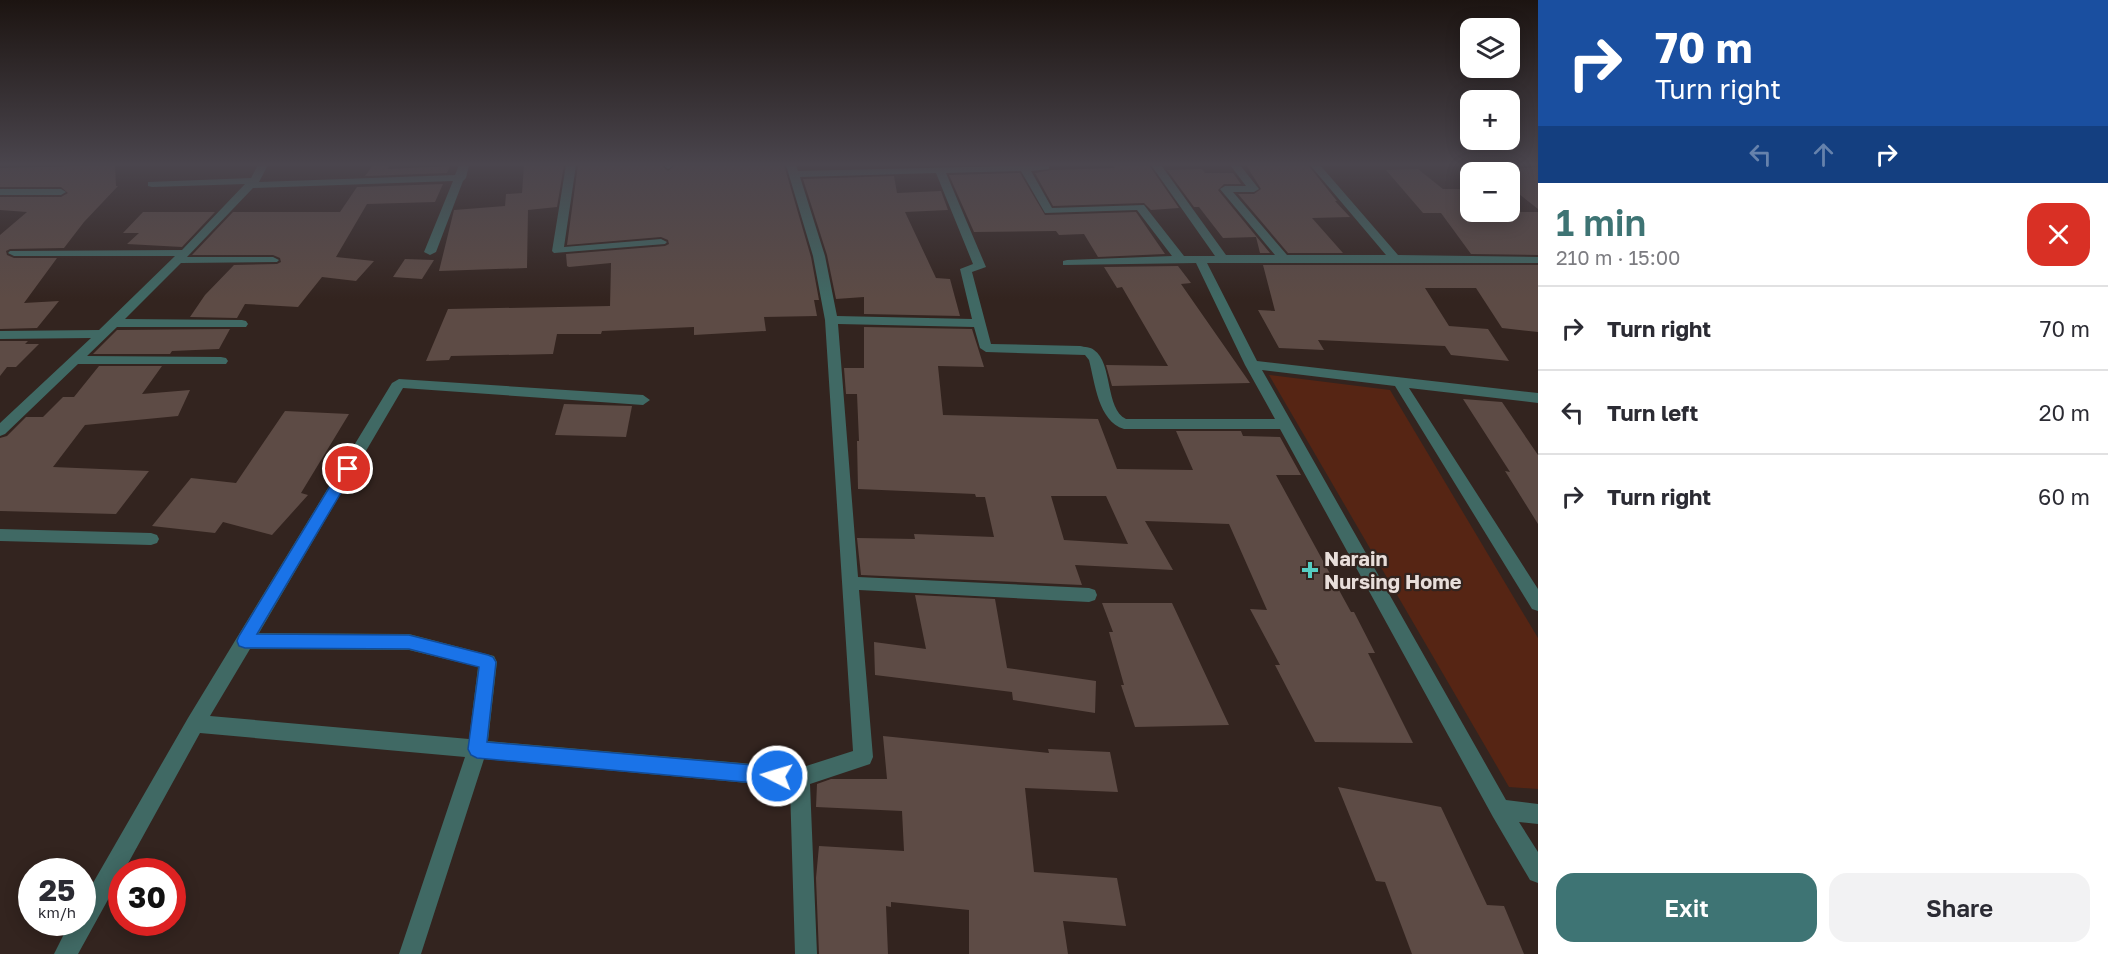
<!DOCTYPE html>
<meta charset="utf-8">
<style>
:root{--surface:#fff;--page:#f2f2f3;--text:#2b2b33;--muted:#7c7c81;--line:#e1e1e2;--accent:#3e7474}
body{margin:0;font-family:"Golos Text",sans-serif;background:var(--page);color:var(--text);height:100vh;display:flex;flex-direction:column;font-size:22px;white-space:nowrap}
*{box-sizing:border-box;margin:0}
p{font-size:20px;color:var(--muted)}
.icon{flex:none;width:33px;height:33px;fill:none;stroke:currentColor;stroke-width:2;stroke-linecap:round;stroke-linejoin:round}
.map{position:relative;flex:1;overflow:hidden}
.panel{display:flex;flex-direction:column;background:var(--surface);width:570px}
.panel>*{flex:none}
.hud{background:#1a4fa0;color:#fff;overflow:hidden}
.tools{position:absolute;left:1460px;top:18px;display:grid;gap:12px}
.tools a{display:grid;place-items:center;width:60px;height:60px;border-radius:12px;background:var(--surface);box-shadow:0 3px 15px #0003;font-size:30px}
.speed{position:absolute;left:18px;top:858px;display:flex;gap:12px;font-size:30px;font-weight:700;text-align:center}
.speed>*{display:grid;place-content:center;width:78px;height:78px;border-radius:50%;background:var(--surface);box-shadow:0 3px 15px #0003;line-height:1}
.speed small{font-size:15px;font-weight:400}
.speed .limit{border:9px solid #d22;background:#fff;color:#111}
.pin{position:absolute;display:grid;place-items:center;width:51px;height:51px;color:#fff;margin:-26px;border:3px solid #fff;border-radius:50%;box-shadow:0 2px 6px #0007}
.me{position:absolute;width:66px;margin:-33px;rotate:275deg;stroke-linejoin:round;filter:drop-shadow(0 0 4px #0008)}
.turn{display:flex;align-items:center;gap:21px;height:126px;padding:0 18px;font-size:27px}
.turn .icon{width:78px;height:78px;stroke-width:2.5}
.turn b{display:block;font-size:42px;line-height:51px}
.lanes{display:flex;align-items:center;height:57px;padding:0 18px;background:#0003;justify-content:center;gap:30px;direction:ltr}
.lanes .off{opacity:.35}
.round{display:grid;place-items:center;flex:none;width:63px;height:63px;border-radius:18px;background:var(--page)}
.overview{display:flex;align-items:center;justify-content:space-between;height:102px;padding:0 18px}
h1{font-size:36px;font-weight:600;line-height:45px;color:var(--accent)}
.button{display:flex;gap:12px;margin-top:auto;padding:12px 18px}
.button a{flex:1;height:69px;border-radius:18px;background:var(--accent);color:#fff;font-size:24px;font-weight:600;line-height:69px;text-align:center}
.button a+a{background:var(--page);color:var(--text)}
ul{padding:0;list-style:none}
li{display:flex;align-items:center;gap:18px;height:84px;padding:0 18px;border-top:2px solid var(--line)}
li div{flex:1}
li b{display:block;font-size:22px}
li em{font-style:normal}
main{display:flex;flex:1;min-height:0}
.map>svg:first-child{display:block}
.green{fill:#562514}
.building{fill:#5d4b45;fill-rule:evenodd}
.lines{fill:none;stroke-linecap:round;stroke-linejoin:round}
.street{fill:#406964;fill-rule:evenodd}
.route{fill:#1a73e8;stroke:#114b97;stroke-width:1.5}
.poi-dot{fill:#56cec3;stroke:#33241f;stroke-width:2}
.labels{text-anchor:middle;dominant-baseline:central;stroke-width:4.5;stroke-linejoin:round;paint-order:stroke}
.poi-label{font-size:20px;font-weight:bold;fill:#e8deda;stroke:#33241f;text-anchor:start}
</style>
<main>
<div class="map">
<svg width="1538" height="954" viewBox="0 0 1538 954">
<rect width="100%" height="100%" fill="#33241f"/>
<polygon class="green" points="1269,375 1390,390 1538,638 1538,789 1509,787"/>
<g class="building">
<polygon points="115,165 116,186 118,186 84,222 64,248 10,249 6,251 7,255 14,258 57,258 24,303 59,301 37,328 0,329 0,235 27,212 0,210 0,197 61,197 68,193 61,187 0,187 0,168"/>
<polygon points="373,165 390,165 388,169 450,166 447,173 365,176"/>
<polygon points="524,165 564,165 557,207 528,210 527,268 439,271 454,210 505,206 506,194 522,193"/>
<polygon points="578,165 661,165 668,171 675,165 784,165 811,257 819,300 814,300 817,316 764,317 766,331 694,335 694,327 602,331 601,334 557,334 553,354 451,356 449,360 426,361 448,309 610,306 611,263 569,267 567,266 566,254 665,246 669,244 668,240 661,237 567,245"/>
<polygon points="1113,165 1149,165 1179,208 1151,210 1144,203 1053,206 1035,173 1051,170 1115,168"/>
<polygon points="1246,165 1308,165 1337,201 1335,201 1350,217 1312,218 1343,253 1288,253 1238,194 1254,194 1261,189"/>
<polygon points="1538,167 1538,209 1509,186 1509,172 1490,170"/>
<polygon points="1202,169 1205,173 1233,173 1241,184 1224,184 1218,190 1270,253 1260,253 1256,237 1223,238 1199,207 1194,207 1167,170"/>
<polygon points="1418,169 1443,189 1470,189 1470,212 1538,212 1538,255 1471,254 1441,213 1423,213 1386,170"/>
<polygon points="1020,173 1045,215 1136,212 1165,254 1098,257 1084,234 1059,235 1056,231 974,232 949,175"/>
<polygon points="894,176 897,193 941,191 948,210 905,212 936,278 950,279 960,316 864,314 864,297 836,299 827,255 803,179"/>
<polygon points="443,184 435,202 367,204 336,257 374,261 356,281 322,277 298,307 245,304 237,318 190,317 205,295 234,265 277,264 281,262 280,258 273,255 192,255 233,212 340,212 357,187"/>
<polygon points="143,212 215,212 182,247 127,244 139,233 123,233"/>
<polygon points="405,259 434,260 422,279 393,277"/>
<polygon points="1263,265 1538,265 1538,332 1502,328 1476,288 1425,288 1449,326 1488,329 1509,361 1451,355 1445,346 1318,340 1324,350 1279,348 1258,310 1275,311"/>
<polygon points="1178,266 1191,283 1181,284 1250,383 1112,386 1106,365 1168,366 1122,287 1117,288 1104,267"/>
<path d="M864 327 972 329 984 367 938 366 943 415 1098 419 1117 469 1193 470 1176 431H1241L1243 436 1280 437 1301 475H1276L1351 612H1354L1375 653H1368L1413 743 1315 742 1275 665H1280L1250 609 1267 610 1229 524 1145 521 1173 570 1075 565 1082 585 861 575 857 538 915 539 914 534 994 537 985 497H976L975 494 858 489 857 441H859L857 394H846L844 368H864ZM1051 496H1106L1128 544 1064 540Z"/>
<polygon points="230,329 219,349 172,351 170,354 93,354 117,330"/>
<polygon points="0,341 28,341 25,344 39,344 16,367 7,367 0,376"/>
<polygon points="99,366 162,366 142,394 190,390 178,416 85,425 53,467 149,471 116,514 0,511 0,438 7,436 26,417 43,417 63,397 74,397"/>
<polygon points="1463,399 1502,402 1538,455 1538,524 1505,471 1510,472"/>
<polygon points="564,404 632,406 626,437 555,435"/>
<polygon points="285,411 349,414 301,493 308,495 272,535 223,522 215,533 152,526 191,478 236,483"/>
<polygon points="915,595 995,599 1007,668 1096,681 1095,713 1013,700 1012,692 875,675 874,642 926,649"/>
<polygon points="1102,603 1172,603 1229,725 1135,727 1121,685 1124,685 1109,632 1113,632"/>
<polygon points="883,736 1049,753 1048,749 1110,752 1118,792 1025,788 1034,872 1117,878 1126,926 1063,921 1068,954 969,954 969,910 891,902 891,907 886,906 888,954 819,954 816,878 819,846 904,851 902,811 816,807 817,784 831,779 887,779"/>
<polygon points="1338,787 1441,807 1487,905 1504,906 1524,954 1412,954 1385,882 1376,881"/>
</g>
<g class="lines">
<g class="street">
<polygon points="258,165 268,165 259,182 455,175 459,165 469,165 466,178 463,181 436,252 430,255 424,252 453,181 253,188 187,257 273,257 279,260 277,262 181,263 125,319 242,320 246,321 248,324 246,327 117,327 87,356 221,357 226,358 228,361 226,364 78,364 5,434 0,436 0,423 91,338 0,339 0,331 99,330 175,256 14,256 8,253 10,251 182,250 245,184 152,187 148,186 148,182 251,178"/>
<polygon points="566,165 576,165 564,247 661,239 667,242 665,244 554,253 552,251"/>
<polygon points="663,165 673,165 673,166 668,169"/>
<path d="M786 165H796L798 171 1049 165V169L1031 171 1052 208 1144 205 1184 256H1215L1151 165H1161L1226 255H1275L1220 189 1225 186H1246L1230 165H1240L1259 189 1254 192H1233L1287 255H1386L1310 165H1320L1398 255 1538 257V263H1207L1257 361 1538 393V403L1409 388 1538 589V611L1532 609 1395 386 1262 370 1506 800 1538 804V824L1519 822 1538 852V883L1530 880 1493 817 1280 429H1124C1098 421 1095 383 1089 360L1085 355 986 352 980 348 974 327 838 324 858 577 1089 588 1095 590 1097 595 1095 600 1089 602 859 590 873 757 870 764 810 784 817 954H795L790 787 484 759 421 954H399L465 757 200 733 78 954H54L70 922H82V902L188 718 392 383 399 379 643 395 650 400 643 405 403 388 259 633 409 634 494 656 497 662 488 741 800 768 853 751 825 320 813 256ZM1021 171 1045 213 1137 210 1172 256 1067 260 1063 261V265L1196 263 1245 365 1275 419H1126C1105 409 1113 363 1094 350 1091 347 1084 347 1080 346L991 344 972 272 986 267 946 173ZM936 173 973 264 960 269 972 319 837 316 825 256 800 177ZM250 649 409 650 478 667 469 739 210 716Z"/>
<polygon points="0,189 61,189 66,192 61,195 0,195"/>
<polygon points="0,529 151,533 157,535 159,539 157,543 151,545 0,541"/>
</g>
</g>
<linearGradient id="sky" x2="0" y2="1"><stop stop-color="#1c1411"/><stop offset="0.55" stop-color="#4a454d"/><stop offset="1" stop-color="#4a454d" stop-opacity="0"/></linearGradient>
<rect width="1538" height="299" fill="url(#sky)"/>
<polygon class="route" points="348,464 355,469 257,634 409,635 488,655 493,657 496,662 487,742 777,767 783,770 786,776 783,782 777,785 477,758 471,755 468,749 479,667 409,649 245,648 239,646 237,641 239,636 343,465"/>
<path class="poi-dot" d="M1307 561h6v6h6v6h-6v6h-6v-6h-6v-6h6z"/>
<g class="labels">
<g class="poi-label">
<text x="1324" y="558">Narain<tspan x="1324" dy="23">Nursing Home</tspan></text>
</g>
</g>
</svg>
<div class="tools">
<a><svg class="icon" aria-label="layers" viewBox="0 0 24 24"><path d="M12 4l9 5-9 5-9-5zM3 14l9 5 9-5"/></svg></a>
<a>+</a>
<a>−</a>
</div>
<div class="speed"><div>25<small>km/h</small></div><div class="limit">30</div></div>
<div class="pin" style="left:348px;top:469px;background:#d93025"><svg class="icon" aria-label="arrive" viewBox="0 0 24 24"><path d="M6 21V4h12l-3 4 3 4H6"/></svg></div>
<svg class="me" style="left:777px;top:776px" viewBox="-20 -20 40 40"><circle r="17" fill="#1a73e8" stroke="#fff" stroke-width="3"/><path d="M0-11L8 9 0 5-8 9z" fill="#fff"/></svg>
</div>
<section class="panel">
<div class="hud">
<div class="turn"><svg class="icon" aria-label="right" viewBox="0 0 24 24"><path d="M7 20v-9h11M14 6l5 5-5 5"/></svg><div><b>70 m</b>Turn right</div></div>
<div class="lanes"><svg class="icon off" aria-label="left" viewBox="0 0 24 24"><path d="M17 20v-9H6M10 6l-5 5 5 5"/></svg><svg class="icon off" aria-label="ahead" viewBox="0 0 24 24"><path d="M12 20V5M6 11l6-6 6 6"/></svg><svg class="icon" aria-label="right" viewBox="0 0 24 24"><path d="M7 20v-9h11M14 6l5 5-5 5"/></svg></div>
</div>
<div class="overview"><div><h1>1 min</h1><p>210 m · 15:00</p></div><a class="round" style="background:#d93025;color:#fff"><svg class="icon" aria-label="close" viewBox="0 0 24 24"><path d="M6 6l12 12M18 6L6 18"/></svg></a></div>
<ul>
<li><svg class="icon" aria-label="right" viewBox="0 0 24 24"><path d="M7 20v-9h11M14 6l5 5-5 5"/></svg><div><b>Turn right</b></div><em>70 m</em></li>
<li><svg class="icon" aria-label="left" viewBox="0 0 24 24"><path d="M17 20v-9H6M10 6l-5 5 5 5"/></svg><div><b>Turn left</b></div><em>20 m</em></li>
<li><svg class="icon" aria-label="right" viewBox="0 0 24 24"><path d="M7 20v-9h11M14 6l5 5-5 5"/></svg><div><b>Turn right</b></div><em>60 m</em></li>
</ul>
<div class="button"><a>Exit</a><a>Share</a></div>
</section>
</main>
